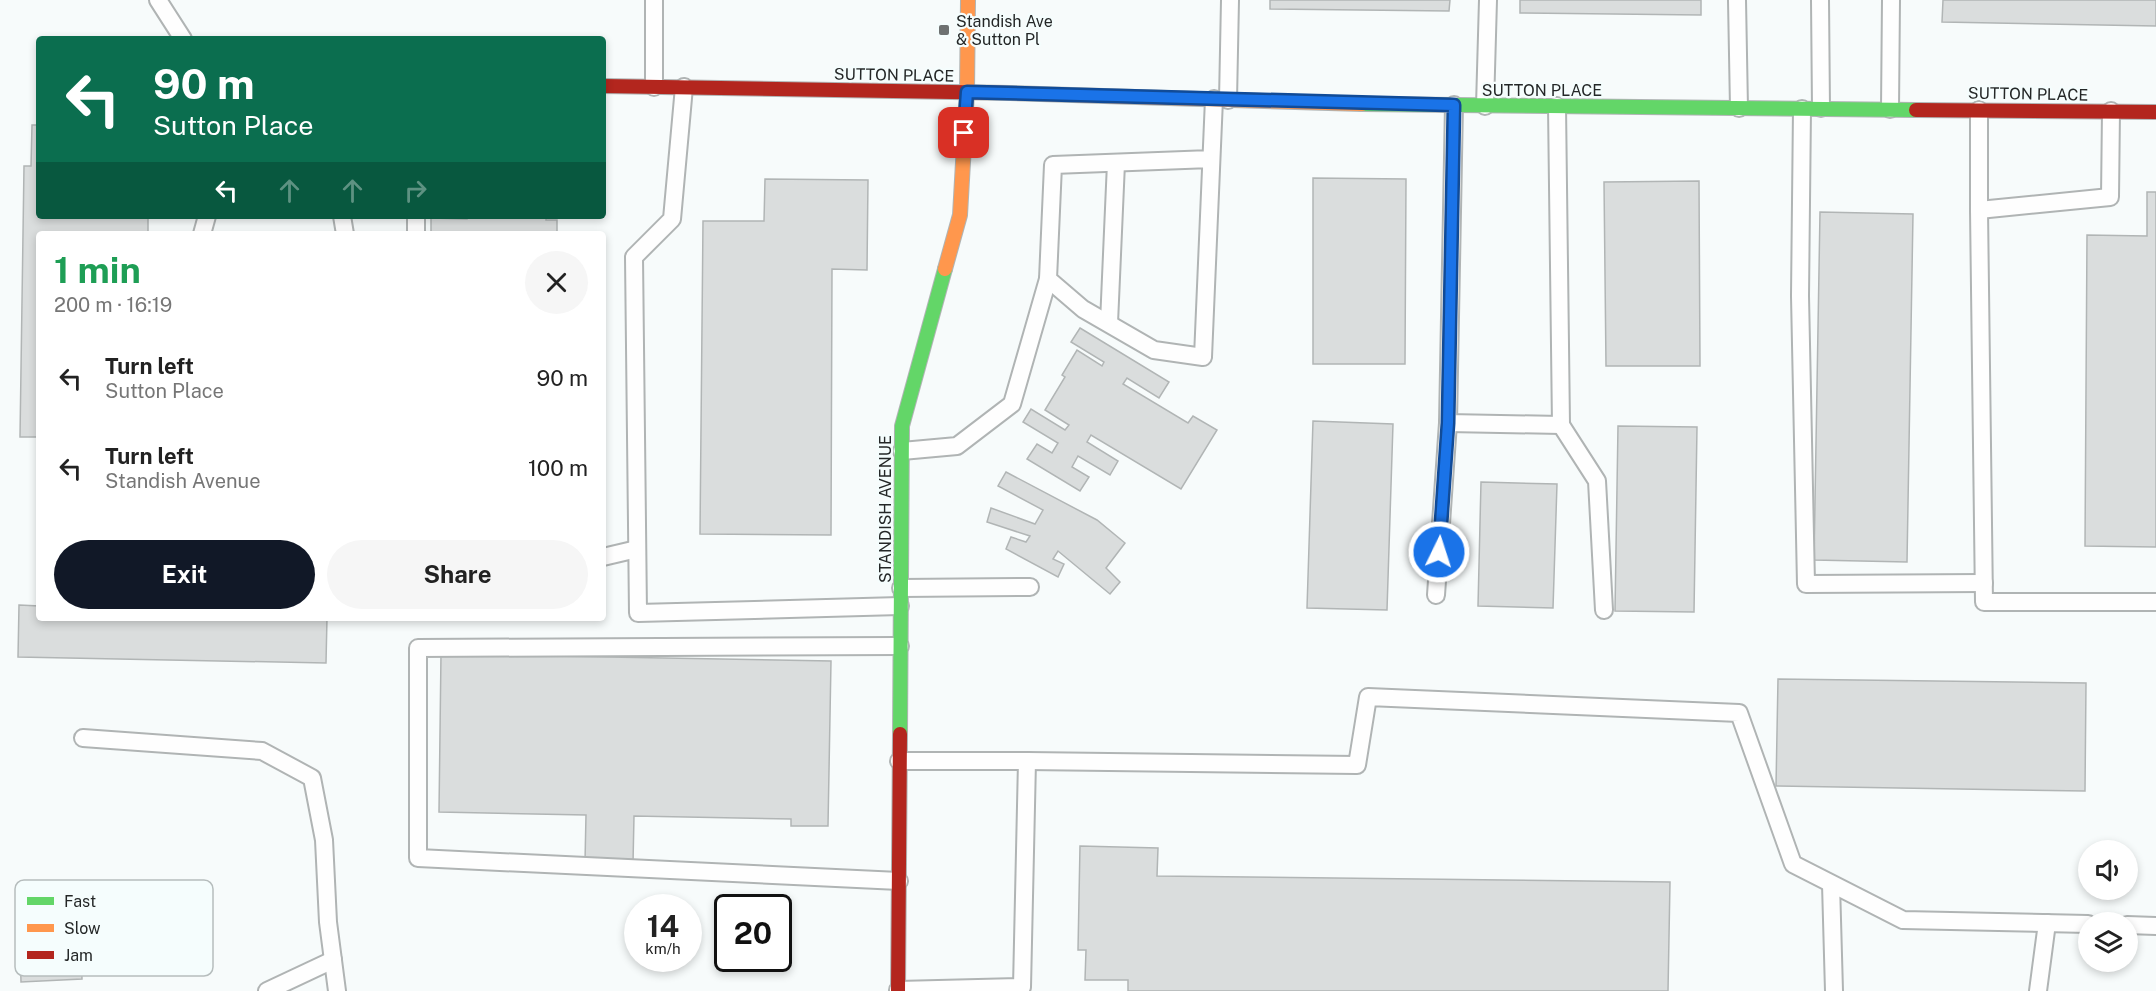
<!DOCTYPE html>
<meta charset="utf-8">
<style>
:root{--surface:#fff;--page:#f6f6f6;--text:#222;--muted:#767676;--accent:#111827}
body{margin:0;font-family:"Public Sans",sans-serif;background:var(--page);color:var(--text);height:100vh;display:flex;flex-direction:column;font-size:22px;white-space:nowrap}
*{box-sizing:border-box;margin:0}
p{font-size:20px;color:var(--muted)}
.icon{flex:none;width:33px;height:33px;fill:none;stroke:currentColor;stroke-width:2;stroke-linecap:round;stroke-linejoin:round}
.map{position:relative;flex:1;overflow:hidden}
.side{position:absolute;left:36px;top:231px;width:570px;height:390px;display:flex;flex-direction:column;background:var(--surface);border-radius:6px;box-shadow:0 3px 9px #0003}
.side>*{flex:none}
.banner{position:absolute;left:36px;top:36px;width:570px;height:183px;border-radius:6px;box-shadow:0 3px 9px #0003;background:#0b6e4f;color:#fff;overflow:hidden}
.buttons{position:absolute;left:2078px;top:840px;display:grid;gap:12px}
.buttons a{display:grid;place-items:center;width:60px;height:60px;border-radius:50%;background:var(--surface);box-shadow:0 3px 9px #0003;font-size:30px}
.speed{position:absolute;left:624px;top:894px;display:flex;gap:12px;font-size:30px;font-weight:700;text-align:center}
.speed>*{display:grid;place-content:center;width:78px;height:78px;border-radius:50%;background:var(--surface);box-shadow:0 3px 9px #0003;line-height:1}
.speed small{font-size:15px;font-weight:400}
.speed .limit{border:3px solid #111;border-radius:9px;background:#fff;color:#111}
.pin{position:absolute;display:grid;place-items:center;width:51px;height:51px;color:#fff;margin:-26px;border-radius:12px;box-shadow:0 3px 9px #0006}
.me{position:absolute;width:66px;margin:-33px;rotate:4deg;stroke-linejoin:round;filter:drop-shadow(0 0 4px #0008)}
.turn{display:flex;align-items:center;gap:21px;height:126px;padding:0 18px;font-size:27px}
.turn .icon{width:78px;height:78px;stroke-width:2.5}
.turn b{display:block;font-size:42px;line-height:51px}
.lanes{display:flex;align-items:center;height:57px;padding:0 18px;background:#0003;justify-content:center;gap:30px;direction:ltr}
.lanes .off{opacity:.35}
.round{display:grid;place-items:center;flex:none;width:63px;height:63px;border-radius:32px;background:var(--page)}
.summary{display:flex;align-items:center;justify-content:space-between;height:102px;padding:0 18px}
h1{font-size:36px;font-weight:700;line-height:45px;color:#1e9e55}
.button{display:flex;gap:12px;margin-top:auto;padding:12px 18px}
.button a{flex:1;height:69px;border-radius:36px;background:var(--accent);color:#fff;font-size:24px;font-weight:700;line-height:69px;text-align:center}
.button a+a{background:var(--page);color:var(--text)}
ul{padding:0;list-style:none}
li{display:flex;align-items:center;gap:18px;height:90px;padding:0 18px}
li div{flex:1}
li b{display:block;font-size:22px}
li em{font-style:normal}
.map>svg:first-child{display:block}
.building{fill:#dadddd;stroke:#b1b5b5;stroke-width:1.5}
.lines{fill:none;stroke-linecap:round;stroke-linejoin:round}
.lane-casing{stroke:#b0b4b4;stroke-width:20}
.fast-casing{stroke:#b0b4b4;stroke-width:16}
.slow-casing{stroke:#b0b4b4;stroke-width:16}
.jam-casing{stroke:#b0b4b4;stroke-width:16}
.lane{stroke:#fefefe;stroke-width:16}
.fast{stroke:#63d668;stroke-width:14}
.slow{stroke:#ff974d;stroke-width:14}
.jam{stroke:#b3261e;stroke-width:14}
.route-casing{stroke:#114b97;stroke-width:15}
.route{stroke:#1a73e8;stroke-width:10}
.poi-dot{fill:#6e7171;stroke:#f5fdfd;stroke-width:2}
.labels{text-anchor:middle;dominant-baseline:central;stroke-width:4.5;stroke-linejoin:round;paint-order:stroke}
.poi-label{font-size:16px;fill:#242727;stroke:#f5fdfd;text-anchor:start}
.street-label{font-size:16px;fill:#242727;stroke:#f5fdfd}
.key{fill:#f5fdfd;stroke:#b6bdbd;stroke-width:1.5}
.key-label{font-size:16px;fill:#242727}
</style>
<div class="map">
<svg width="2156" height="991" viewBox="0 0 2156 991">
<rect width="100%" height="100%" fill="#f7fbfb"/>
<g class="building">
<polygon points="1270,0 1450,0 1449,11 1270,9"/>
<polygon points="1520,0 1701,0 1701,15 1520,13"/>
<polygon points="1943,0 2156,0 2156,26 1942,22"/>
<polygon points="32,125 39,125 39,216 148,216 148,234 39,234 39,437 20,437 24,166 31,166"/>
<polygon points="1313,178 1406,179 1405,364 1313,364"/>
<polygon points="765,179 868,180 867,270 832,269 831,535 700,534 703,221 764,221"/>
<polygon points="1699,181 1700,366 1606,366 1604,182"/>
<polygon points="2147,192 2156,192 2156,547 2085,546 2087,235 2147,236"/>
<polygon points="1820,212 1913,214 1907,562 1814,560"/>
<polygon points="467,216 546,216 546,220 557,220 557,234 431,234 431,218 467,219"/>
<polygon points="1080,328 1169,382 1159,398 1127,378 1123,384 1188,423 1193,416 1217,430 1181,489 1091,435 1087,442 1118,461 1110,475 1078,456 1072,467 1089,477 1080,491 1027,459 1037,444 1052,453 1058,443 1023,422 1031,409 1065,430 1069,425 1045,410 1065,377 1062,375 1077,350 1102,366 1104,362 1071,342"/>
<polygon points="1313,421 1393,424 1387,610 1307,608"/>
<polygon points="1618,426 1697,427 1694,612 1615,611"/>
<polygon points="1006,472 1097,520 1125,543 1106,568 1120,582 1110,594 1058,551 1053,559 1064,564 1058,577 1006,549 1011,537 1026,542 1030,536 987,522 991,508 1035,524 1043,510 998,486"/>
<polygon points="1481,482 1557,484 1553,608 1478,606"/>
<polygon points="19,605 39,606 39,618 327,618 326,663 18,657"/>
<polygon points="441,654 831,661 828,826 791,826 791,819 634,816 633,863 585,862 586,815 439,812"/>
<polygon points="1778,679 2086,683 2085,791 1776,786"/>
<polygon points="1080,846 1158,848 1157,876 1670,882 1668,991 1128,991 1128,980 1085,980 1086,950 1078,950"/>
<polygon points="81,941 82,979 21,982 20,944"/>
</g>
<g class="lines">
<g class="lane-casing">
<g id="lane">
<polyline points="158,0 183,39"/>
<polyline points="654,0 654,87"/>
<polyline points="1737,0 1739,108"/>
<polyline points="1820,0 1821,108"/>
<polyline points="684,87 672,219 634,257 638,613 900,606"/>
<polyline points="1228,100 1230,0"/>
<polyline points="1454,105 1448,423 1561,425 1557,106"/>
<polyline points="1485,106 1488,0"/>
<polyline points="1802,109 1800,296 1806,584 1984,583"/>
<polyline points="1890,109 1891,0"/>
<polyline points="1979,110 1979,210 2110,197 2111,111"/>
<polyline points="1211,159 1053,165 1048,279 1083,309 1154,350 1203,357 1214,99"/>
<polyline points="1979,210 1984,602 2156,602"/>
<polyline points="342,216 345,234"/>
<polyline points="202,234 207,216"/>
<polyline points="416,234 416,216"/>
<polyline points="1109,323 1116,163"/>
<polyline points="1561,425 1597,481 1604,610"/>
<polyline points="902,451 957,446 1012,404 1048,279"/>
<polyline points="603,557 637,549"/>
<polyline points="901,588 1030,587"/>
<polyline points="1436,595 1448,423"/>
<polyline points="83,738 262,751 312,778 324,840 328,922 337,991"/>
<polyline points="1027,761 1357,765 1368,697 1739,713 1793,864 1903,920 2088,924"/>
<polyline points="899,881 418,858 418,648 900,646"/>
<polyline points="1831,884 1834,991"/>
<polyline points="2127,925 2156,926"/>
<polyline points="898,990 1022,987 1027,761 899,761"/>
<polyline points="267,991 333,960"/>
<polyline points="2038,991 2047,923"/>
</g>
</g>
<g class="fast-casing">
<g id="fast">
<polyline points="1362,104 1916,110"/>
<polyline points="900,734 902,426 945,269"/>
</g>
</g>
<g class="slow-casing">
<g id="slow">
<polyline points="1010,93 1362,104"/>
<polyline points="945,269 960,215 967,92 968,0"/>
</g>
</g>
<g class="jam-casing">
<g id="jam">
<polyline points="603,86 1010,93"/>
<polyline points="1916,110 2156,112"/>
<polyline points="898,991 900,734"/>
</g>
</g>
<use href="#lane" class="lane"/>
<use href="#fast" class="fast"/>
<use href="#slow" class="slow"/>
<use href="#jam" class="jam"/>
</g>
<g class="lines">
<g class="route-casing">
<polyline id="route" points="964,133 967,92 1454,105 1448,423 1439,552"/>
</g>
<use href="#route" class="route"/>
</g>
<rect class="poi-dot" x="938" y="24" width="12" height="12" rx="3"/>
<g class="labels">
<g class="poi-label">
<text x="956" y="21">Standish Ave<tspan x="956" dy="18">&amp; Sutton Pl</tspan></text>
</g>
<g class="street-label">
<text transform="translate(894 75) rotate(1)">SUTTON PLACE</text>
<text x="1542" y="90">SUTTON PLACE</text>
<text transform="translate(2028 94) rotate(1)">SUTTON PLACE</text>
<text transform="translate(885 509) rotate(-90)">STANDISH AVENUE</text>
</g>
</g>
<rect x="15" y="880" width="198" height="96" rx="9" class="key"/>
<rect x="27" y="897" width="27" height="8" fill="#63d668"/>
<rect x="27" y="924" width="27" height="8" fill="#ff974d"/>
<rect x="27" y="951" width="27" height="8" fill="#b3261e"/>
<g class="key-label">
<text x="64" y="907">Fast</text>
<text x="64" y="934">Slow</text>
<text x="64" y="961">Jam</text>
</g>
</svg>
<div class="buttons">
<a><svg class="icon" aria-label="sound" viewBox="0 0 24 24"><path d="M4 9h4l5-4v14l-5-4H4zM17 9q2 3 0 6"/></svg></a>
<a><svg class="icon" aria-label="layers" viewBox="0 0 24 24"><path d="M12 4l9 5-9 5-9-5zM3 14l9 5 9-5"/></svg></a>
</div>
<div class="speed"><div>14<small>km/h</small></div><div class="limit">20</div></div>
<div class="pin" style="left:964px;top:133px;background:#d93025"><svg class="icon" aria-label="arrive" viewBox="0 0 24 24"><path d="M6 21V4h12l-3 4 3 4H6"/></svg></div>
<svg class="me" style="left:1439px;top:552px" viewBox="-20 -20 40 40"><circle r="17" fill="#1a73e8" stroke="#fff" stroke-width="3"/><path d="M0-11L8 9 0 5-8 9z" fill="#fff"/></svg>
<div class="banner">
<div class="turn"><svg class="icon" aria-label="left" viewBox="0 0 24 24"><path d="M17 20v-9H6M10 6l-5 5 5 5"/></svg><div><b>90 m</b>Sutton Place</div></div>
<div class="lanes"><svg class="icon" aria-label="left" viewBox="0 0 24 24"><path d="M17 20v-9H6M10 6l-5 5 5 5"/></svg><svg class="icon off" aria-label="ahead" viewBox="0 0 24 24"><path d="M12 20V5M6 11l6-6 6 6"/></svg><svg class="icon off" aria-label="ahead" viewBox="0 0 24 24"><path d="M12 20V5M6 11l6-6 6 6"/></svg><svg class="icon off" aria-label="right" viewBox="0 0 24 24"><path d="M7 20v-9h11M14 6l5 5-5 5"/></svg></div>
</div>
<section class="side">
<div class="summary"><div><h1>1 min</h1><p>200 m · 16:19</p></div><a class="round"><svg class="icon" aria-label="close" viewBox="0 0 24 24"><path d="M6 6l12 12M18 6L6 18"/></svg></a></div>
<ul>
<li><svg class="icon" aria-label="left" viewBox="0 0 24 24"><path d="M17 20v-9H6M10 6l-5 5 5 5"/></svg><div><b>Turn left</b><p>Sutton Place</p></div><em>90 m</em></li>
<li><svg class="icon" aria-label="left" viewBox="0 0 24 24"><path d="M17 20v-9H6M10 6l-5 5 5 5"/></svg><div><b>Turn left</b><p>Standish Avenue</p></div><em>100 m</em></li>
</ul>
<div class="button"><a>Exit</a><a>Share</a></div>
</section>
</div>
